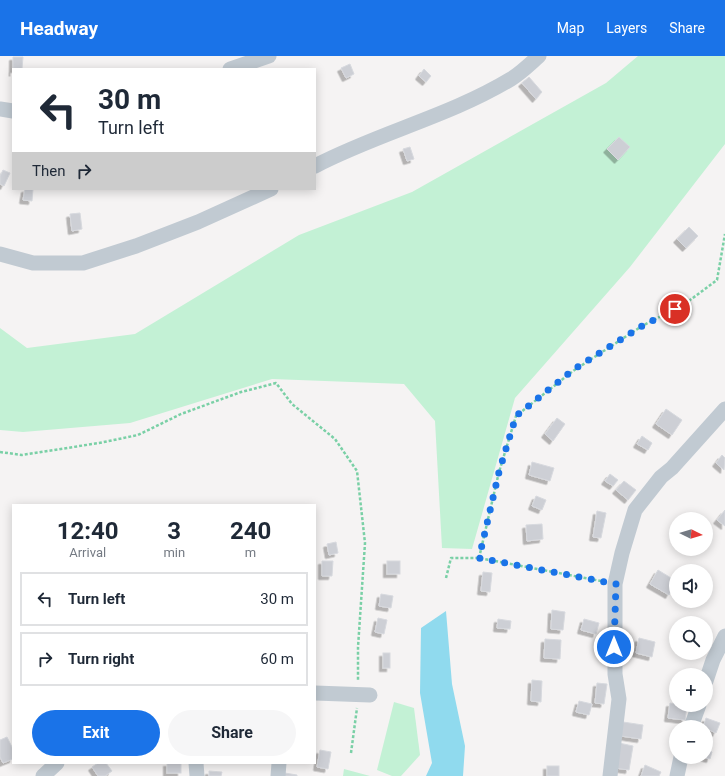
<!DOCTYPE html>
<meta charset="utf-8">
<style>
:root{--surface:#fff;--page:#f6f6f7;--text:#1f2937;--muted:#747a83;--line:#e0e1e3;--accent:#1a73e8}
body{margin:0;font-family:Roboto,sans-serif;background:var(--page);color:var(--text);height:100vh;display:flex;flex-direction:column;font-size:15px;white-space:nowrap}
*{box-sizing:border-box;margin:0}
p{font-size:13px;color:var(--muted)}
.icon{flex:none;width:22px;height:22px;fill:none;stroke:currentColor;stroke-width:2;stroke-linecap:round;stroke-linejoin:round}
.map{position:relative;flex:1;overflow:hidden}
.side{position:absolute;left:12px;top:448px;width:304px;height:260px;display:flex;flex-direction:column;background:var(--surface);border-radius:0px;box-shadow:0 2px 10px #0003}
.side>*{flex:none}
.hud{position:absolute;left:12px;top:12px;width:304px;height:122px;border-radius:0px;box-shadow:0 2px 10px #0003;background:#fff;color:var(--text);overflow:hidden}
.needle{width:26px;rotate:95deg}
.fabs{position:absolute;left:669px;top:456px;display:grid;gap:8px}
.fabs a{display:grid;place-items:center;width:44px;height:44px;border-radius:50%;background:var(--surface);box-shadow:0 2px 10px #0003;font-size:20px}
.pin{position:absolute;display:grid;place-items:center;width:34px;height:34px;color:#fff;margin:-17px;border:2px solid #fff;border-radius:50%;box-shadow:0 1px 4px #0007}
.me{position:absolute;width:44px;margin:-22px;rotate:0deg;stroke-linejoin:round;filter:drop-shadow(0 0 3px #0008)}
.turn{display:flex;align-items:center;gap:14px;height:84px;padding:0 20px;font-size:18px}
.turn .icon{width:52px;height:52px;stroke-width:2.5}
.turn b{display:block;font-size:28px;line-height:34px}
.then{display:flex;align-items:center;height:38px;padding:0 20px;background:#0003;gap:8px;font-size:15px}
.eta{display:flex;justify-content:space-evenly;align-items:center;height:68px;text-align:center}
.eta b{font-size:24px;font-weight:700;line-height:28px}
.button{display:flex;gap:8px;margin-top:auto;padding:8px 20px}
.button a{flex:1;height:46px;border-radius:24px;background:var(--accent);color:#fff;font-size:16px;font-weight:700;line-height:46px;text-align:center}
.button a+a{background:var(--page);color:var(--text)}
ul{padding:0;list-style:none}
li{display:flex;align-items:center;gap:12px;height:54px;margin:0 8px 6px;padding:0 12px;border:2px solid var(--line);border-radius:0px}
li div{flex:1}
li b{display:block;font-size:15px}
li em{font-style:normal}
header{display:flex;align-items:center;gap:24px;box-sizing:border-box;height:56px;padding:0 20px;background:var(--accent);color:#fff}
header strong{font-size:19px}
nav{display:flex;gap:22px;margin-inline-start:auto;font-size:14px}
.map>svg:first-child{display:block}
.green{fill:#c3f1d5}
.water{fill:#90daee}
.building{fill:#cdcfd5;stroke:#d7d9de;filter:url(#shadow)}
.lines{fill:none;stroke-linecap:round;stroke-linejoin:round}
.path{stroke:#7ad0a6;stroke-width:2.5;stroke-dasharray:3 2;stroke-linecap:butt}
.street{stroke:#c1cad2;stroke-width:15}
.route{stroke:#1a73e8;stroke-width:7;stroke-dasharray:0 12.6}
</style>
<header>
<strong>Headway</strong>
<nav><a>Map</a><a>Layers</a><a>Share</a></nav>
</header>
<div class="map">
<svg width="725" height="720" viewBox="0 0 725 720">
<defs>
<filter id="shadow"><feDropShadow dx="-3.5" dy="3.5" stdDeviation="0" flood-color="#0004"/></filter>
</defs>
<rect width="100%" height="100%" fill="#f5f3f3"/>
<g class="green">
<polygon points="638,0 725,0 725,88 630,211 515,342 472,493 442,492 435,365 404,328 272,323 130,367 23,376 0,374 0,272 27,292 135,278 299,179 412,136 606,27"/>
<polygon points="394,646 414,652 420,699 401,720 392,720 377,714"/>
<polygon points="344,713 370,720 343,720"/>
</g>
<polygon class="water" points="446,555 452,628 465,690 463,720 426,720 432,707 420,637 421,572"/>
<g class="building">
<polygon points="13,1 23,1 22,13 13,13 13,17"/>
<polygon points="350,8 354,18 346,22 341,12"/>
<polygon points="424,13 431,20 426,26 419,20"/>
<polygon points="529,21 542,36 536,43 522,27"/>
<polygon points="619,81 630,91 618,104 607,93"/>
<polygon points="410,91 414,103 407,105 403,93"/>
<polygon points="3,114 10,117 4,130 0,128 0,120"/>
<polygon points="25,133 33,133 32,145 23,144"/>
<polygon points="80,157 82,173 72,175 70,158"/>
<polygon points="689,171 698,180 686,192 677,183"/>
<polygon points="666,353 682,364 672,379 656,368"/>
<polygon points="557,362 565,368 553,385 545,378"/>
<polygon points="642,380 652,387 648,394 637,388"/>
<polygon points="722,399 725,402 724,414 716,407"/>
<polygon points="532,406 554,412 550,425 529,419"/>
<polygon points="610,418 618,424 613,430 605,425"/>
<polygon points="624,425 636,434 628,444 616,434"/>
<polygon points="536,440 546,444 542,454 532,450"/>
<polygon points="725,454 725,470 717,464"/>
<polygon points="597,455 606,457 601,482 593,481"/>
<polygon points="542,468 543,483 527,485 526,469"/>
<polygon points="336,486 338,497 329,499 327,488"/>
<polygon points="322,505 333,505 332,520 322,520"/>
<rect x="387" y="505" width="13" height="13"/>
<polygon points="658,514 676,525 669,539 650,528"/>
<polygon points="483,516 492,517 490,536 481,535"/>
<polygon points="381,538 393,540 391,552 379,550"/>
<polygon points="552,554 565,556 563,574 551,573"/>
<polygon points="378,562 387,564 384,578 375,576"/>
<polygon points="498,563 511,565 510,573 497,572"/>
<polygon points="584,563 599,567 596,578 581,574"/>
<polygon points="639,582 655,586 652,601 636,597"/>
<polygon points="545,583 561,584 560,603 544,602"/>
<rect x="383" y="597" width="7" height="15"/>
<polygon points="532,624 542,625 541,646 531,645"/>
<polygon points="597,627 607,628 604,648 595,647"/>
<polygon points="579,645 592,648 589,659 576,656"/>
<polygon points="670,647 687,650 685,664 668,662"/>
<polygon points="706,662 720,667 716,677 703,671"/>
<polygon points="623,666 643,669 641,683 621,680"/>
<polygon points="7,681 13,693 13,703 3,707 0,701 0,684"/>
<polygon points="619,687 633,690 629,714 615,712"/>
<polygon points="320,694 331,696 328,713 317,711"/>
<polygon points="706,694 712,696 710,703 703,701 706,701"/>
<polygon points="98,707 106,707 112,715 105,720 98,720 92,711"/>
<rect x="167" y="707" width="14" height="10"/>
<polygon points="645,709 661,716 659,720 641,720"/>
<rect x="547" y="710" width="12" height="10"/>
<polygon points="209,715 222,716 221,720 209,720"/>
<polygon points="285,717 297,719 297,720 284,720"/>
</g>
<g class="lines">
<g class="path">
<polyline points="0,396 22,399 99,387 138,379 181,358 241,336 276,327 292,348 335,383 357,415 365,487 358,591 358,624"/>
<polyline points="479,502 499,416 516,360 573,315 642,270 686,247 717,224 725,178"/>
<polyline points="446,522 451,502 479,502 601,525"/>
<polyline points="351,697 357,652"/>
</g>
<g class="street">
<polyline points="230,13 269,0"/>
<polyline points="0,53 13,55"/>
<path d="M315 110C378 77 450 60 511 23 521 17 530 8 539 0"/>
<polyline points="0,198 33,207 83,207 136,190 198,166 271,133"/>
<polyline points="706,625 713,604 725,580"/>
<polyline points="315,637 370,639"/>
<polyline points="691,671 699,649"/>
<polyline points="196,707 197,720"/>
<polyline points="43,720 57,707"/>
<polyline points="278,720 279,707"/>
<polyline points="610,720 619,643 615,618 615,528 622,497 635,454 661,421 672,412 725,353"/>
<polyline points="677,720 681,701"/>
</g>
</g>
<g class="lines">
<polyline class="route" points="614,591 616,528 479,502 499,416 516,360 573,314 642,270 675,253"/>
</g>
</svg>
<div class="fabs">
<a><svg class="needle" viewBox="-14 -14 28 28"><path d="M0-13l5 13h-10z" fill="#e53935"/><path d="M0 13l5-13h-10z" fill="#747a83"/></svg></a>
<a><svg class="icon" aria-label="sound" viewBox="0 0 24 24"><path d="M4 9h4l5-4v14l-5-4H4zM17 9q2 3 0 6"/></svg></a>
<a><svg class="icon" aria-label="search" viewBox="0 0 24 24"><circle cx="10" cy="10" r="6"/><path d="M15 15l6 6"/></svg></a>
<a>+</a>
<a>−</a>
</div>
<div class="pin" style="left:675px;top:253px;background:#d93025"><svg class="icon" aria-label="arrive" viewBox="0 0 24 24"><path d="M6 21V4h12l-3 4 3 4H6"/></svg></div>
<svg class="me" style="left:614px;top:591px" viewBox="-20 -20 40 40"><circle r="17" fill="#1a73e8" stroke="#fff" stroke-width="3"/><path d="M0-11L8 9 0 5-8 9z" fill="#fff"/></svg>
<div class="hud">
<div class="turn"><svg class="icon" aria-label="left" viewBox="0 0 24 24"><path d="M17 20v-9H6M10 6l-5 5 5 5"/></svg><div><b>30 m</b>Turn left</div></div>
<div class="then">Then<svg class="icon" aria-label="right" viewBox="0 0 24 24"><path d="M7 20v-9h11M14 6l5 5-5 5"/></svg></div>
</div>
<section class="side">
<div class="eta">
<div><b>12:40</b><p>Arrival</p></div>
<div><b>3</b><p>min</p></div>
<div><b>240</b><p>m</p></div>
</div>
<ul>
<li><svg class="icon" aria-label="left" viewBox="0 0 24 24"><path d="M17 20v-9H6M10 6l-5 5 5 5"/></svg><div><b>Turn left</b></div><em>30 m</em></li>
<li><svg class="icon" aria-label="right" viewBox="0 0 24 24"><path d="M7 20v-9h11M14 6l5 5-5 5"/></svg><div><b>Turn right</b></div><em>60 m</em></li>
</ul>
<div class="button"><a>Exit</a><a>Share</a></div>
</section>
</div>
